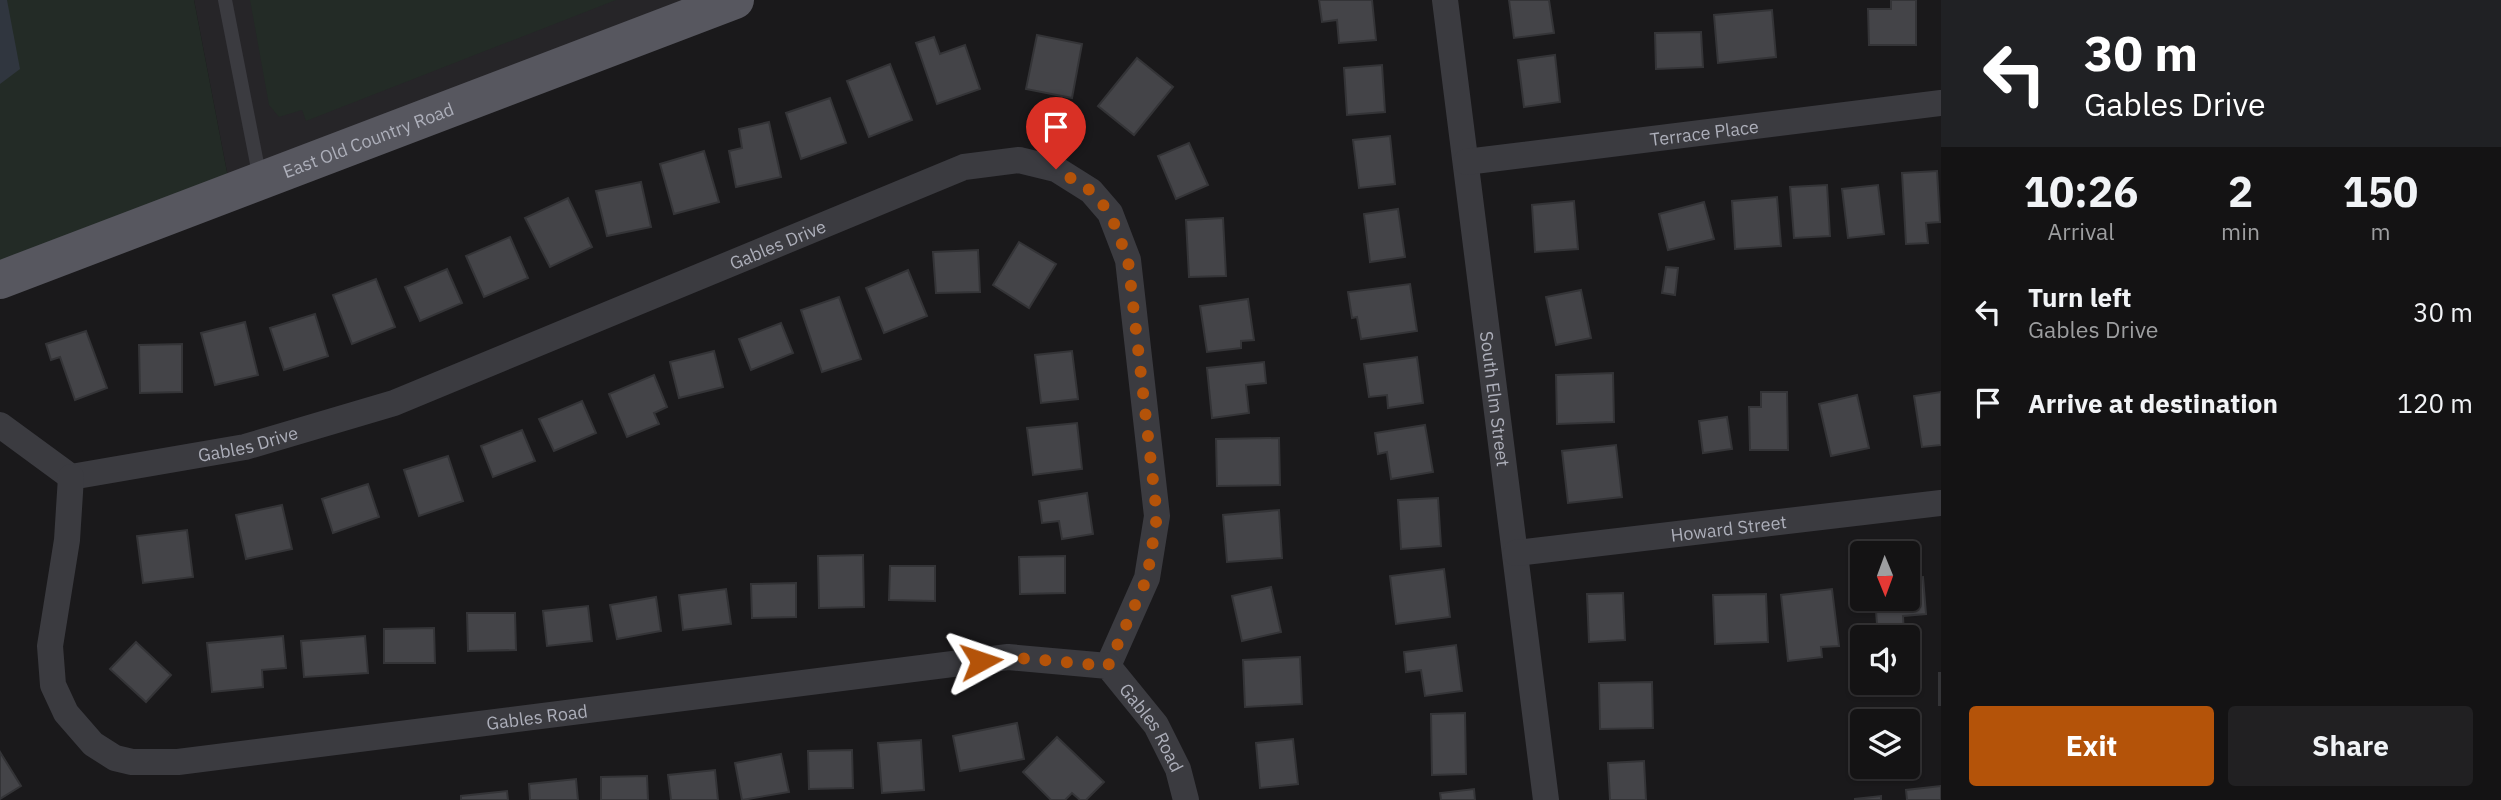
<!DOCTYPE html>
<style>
:root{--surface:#141314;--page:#212022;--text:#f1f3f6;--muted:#9d9ea0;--line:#333234;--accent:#b45309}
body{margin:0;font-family:"IBM Plex Sans",sans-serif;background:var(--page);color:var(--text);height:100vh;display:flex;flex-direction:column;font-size:26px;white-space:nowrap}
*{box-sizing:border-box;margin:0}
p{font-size:23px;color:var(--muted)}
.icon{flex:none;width:38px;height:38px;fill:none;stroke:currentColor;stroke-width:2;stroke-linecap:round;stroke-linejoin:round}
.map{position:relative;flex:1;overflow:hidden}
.sheet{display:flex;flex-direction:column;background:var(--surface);width:560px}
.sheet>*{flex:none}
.top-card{background:#202124;color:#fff;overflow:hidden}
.needle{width:46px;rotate:179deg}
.controls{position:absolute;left:1850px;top:541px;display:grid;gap:14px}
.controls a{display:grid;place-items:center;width:70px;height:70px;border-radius:7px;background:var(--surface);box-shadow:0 2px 5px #0004,0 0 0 2px var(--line);font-size:35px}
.pin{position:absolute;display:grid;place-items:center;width:60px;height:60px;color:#fff;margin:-72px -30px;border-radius:50% 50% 50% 0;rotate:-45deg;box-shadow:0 0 7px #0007}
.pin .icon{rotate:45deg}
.me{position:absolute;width:77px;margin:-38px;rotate:85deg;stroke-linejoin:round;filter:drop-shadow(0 0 5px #0008)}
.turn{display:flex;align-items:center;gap:24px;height:147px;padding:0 28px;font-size:32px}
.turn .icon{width:91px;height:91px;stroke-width:2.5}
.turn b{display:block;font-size:49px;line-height:60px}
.eta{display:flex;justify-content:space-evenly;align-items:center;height:119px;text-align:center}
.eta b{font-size:42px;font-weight:700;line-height:49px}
.cta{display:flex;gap:14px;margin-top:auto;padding:14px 28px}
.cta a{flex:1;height:80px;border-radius:7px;background:var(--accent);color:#fff;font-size:28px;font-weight:700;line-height:80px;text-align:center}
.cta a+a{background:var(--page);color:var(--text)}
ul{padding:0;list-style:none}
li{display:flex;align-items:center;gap:21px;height:91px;padding:0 28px}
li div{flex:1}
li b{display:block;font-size:26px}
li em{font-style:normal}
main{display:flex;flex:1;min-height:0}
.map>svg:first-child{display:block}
.built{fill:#262528}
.green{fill:#232b26}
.water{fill:#30363f}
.building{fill:#444448;stroke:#343437;stroke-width:2}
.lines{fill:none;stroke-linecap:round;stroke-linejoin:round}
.lane{stroke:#3b3b40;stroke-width:14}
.street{stroke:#3b3b40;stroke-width:26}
.primary{stroke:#57575f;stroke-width:38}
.route{stroke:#b45309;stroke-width:12;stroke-dasharray:0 21.6}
.labels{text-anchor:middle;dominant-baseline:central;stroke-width:7;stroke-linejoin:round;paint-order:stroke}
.street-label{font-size:18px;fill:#adafba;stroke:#151417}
</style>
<main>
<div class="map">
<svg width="1941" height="800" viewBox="0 0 1941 800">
<rect width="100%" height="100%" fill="#1a191b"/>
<polygon class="built" points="194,0 717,0 230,188"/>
<g class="green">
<polygon points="0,0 194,0 230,188 0,277"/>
<polygon points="250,0 616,0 306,121 302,110 279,117 269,105"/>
</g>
<polygon class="water" points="0,0 7,0 20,69 0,84"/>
<g class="building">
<polygon points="1319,0 1372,0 1376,40 1339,43 1337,20 1322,22"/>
<polygon points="1509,0 1549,0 1554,33 1514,38"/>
<polygon points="1891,0 1916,0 1916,45 1869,45 1868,9 1891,9"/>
<polygon points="1772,10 1776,57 1718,63 1714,15"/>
<polygon points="1701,32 1703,67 1656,69 1655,33"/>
<polygon points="1037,35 1082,44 1072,98 1026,89"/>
<polygon points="934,37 940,54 965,45 980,89 937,104 916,43"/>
<polygon points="1555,55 1560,102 1524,107 1518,60"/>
<polygon points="1137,58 1173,87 1134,135 1098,106"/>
<polygon points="890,64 912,120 869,137 847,81"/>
<polygon points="1382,65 1385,112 1347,115 1344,68"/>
<polygon points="830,98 846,143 801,159 786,113"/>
<polygon points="769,122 781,177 736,187 729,151 742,148 739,129"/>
<polygon points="1390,136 1395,184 1359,188 1353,140"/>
<polygon points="1189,143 1208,185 1176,199 1158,156"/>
<polygon points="704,151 719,202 674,214 660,164"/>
<polygon points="1937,171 1940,222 1926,223 1928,243 1906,244 1902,173"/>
<polygon points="641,182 651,227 607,236 596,191"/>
<polygon points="1827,185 1830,236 1794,238 1790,187"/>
<polygon points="1878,185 1884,234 1848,238 1842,189"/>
<polygon points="1777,197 1781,246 1735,249 1732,201"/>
<polygon points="568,198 592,247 550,267 525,218"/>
<polygon points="1574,201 1578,249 1535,252 1532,205"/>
<polygon points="1704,202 1714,239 1668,250 1659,214"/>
<polygon points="1398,209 1405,257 1370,262 1364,214"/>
<polygon points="1223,218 1226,276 1189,277 1186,220"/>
<polygon points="510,237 528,278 484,297 466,256"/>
<polygon points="1019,242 1056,264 1029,308 993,285"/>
<polygon points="978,250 980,292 936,293 933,252"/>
<polygon points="1666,267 1678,268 1675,295 1662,293"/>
<polygon points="447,269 462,303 420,321 405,287"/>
<polygon points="908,270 927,316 884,333 866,288"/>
<polygon points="376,279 395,327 352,344 333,295"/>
<polygon points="1410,284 1417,331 1361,339 1357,317 1352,318 1348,292"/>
<polygon points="1581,290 1591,338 1556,345 1546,297"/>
<polygon points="839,297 861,359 822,372 801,310"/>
<polygon points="1248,299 1254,340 1241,341 1241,348 1207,352 1200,306"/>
<polygon points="315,314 328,356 284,370 270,328"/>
<polygon points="245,322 258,375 215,385 201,333"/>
<polygon points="781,323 793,353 751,370 739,339"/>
<polygon points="86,331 107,388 75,400 60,357 51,360 46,344"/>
<polygon points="182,344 182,392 140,393 139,345"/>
<polygon points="714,351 723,387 679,398 670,362"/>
<polygon points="1072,351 1078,399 1041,403 1035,355"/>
<polygon points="1417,357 1423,403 1388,408 1387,395 1369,397 1364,364"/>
<polygon points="1264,362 1266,383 1246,385 1249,413 1212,418 1207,368"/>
<polygon points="1613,373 1614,422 1557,424 1556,375"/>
<polygon points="654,375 667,407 654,413 659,424 627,437 609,394"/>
<polygon points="1761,392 1787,392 1788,450 1750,450 1749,407 1761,407"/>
<polygon points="1941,392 1941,445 1922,447 1914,396"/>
<polygon points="1857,395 1869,448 1831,456 1819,404"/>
<polygon points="582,401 596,433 554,451 539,419"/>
<polygon points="1727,417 1732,449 1703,453 1699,421"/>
<polygon points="1077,423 1082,469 1033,475 1027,428"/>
<polygon points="1425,425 1433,472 1391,479 1387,452 1378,454 1375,433"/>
<polygon points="522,430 535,461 493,477 481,446"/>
<polygon points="1279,438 1280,485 1217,486 1216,439"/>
<polygon points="1616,445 1622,497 1568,503 1562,451"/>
<polygon points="448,456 463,501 419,516 404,470"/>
<polygon points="368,484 379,517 333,533 322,499"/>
<polygon points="1087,493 1093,534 1062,539 1059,521 1042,523 1039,501"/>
<polygon points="1438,498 1441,546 1401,549 1398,500"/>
<polygon points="282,505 292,549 246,559 236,515"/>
<polygon points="1279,510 1282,558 1227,562 1223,515"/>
<polygon points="187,530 193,577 143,583 137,536"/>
<polygon points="863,555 864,607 819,608 818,556"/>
<polygon points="1065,556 1065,593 1020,594 1019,557"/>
<polygon points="890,566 935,566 935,601 889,600"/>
<polygon points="1444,569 1450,617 1396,624 1390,576"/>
<polygon points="1923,577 1926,614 1903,616 1904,635 1878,637 1875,598 1908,598 1908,578"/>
<polygon points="796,583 796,617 752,618 751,584"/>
<polygon points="1271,587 1281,632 1242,641 1232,596"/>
<polygon points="726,589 731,624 683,630 679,595"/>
<polygon points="1832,589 1839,646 1821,647 1822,657 1788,661 1781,595"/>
<polygon points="1623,593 1625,640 1589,642 1587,594"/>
<polygon points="1766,594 1768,642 1715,644 1713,595"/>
<polygon points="656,597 661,631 617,639 610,605"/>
<polygon points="588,606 592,641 547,646 543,611"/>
<polygon points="467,613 515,613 516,650 468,651"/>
<polygon points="434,628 435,663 384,663 384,629"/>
<polygon points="283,636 286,668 262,670 263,687 212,692 207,643"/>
<polygon points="365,636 368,673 304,677 301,641"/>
<polygon points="136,642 171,675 146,702 110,669"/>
<polygon points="1456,645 1462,691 1425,696 1421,670 1406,672 1404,652"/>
<polygon points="1300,657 1302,704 1245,707 1243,660"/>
<rect x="1939" y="673" width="2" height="32"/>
<polygon points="1652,682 1653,728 1600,729 1599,683"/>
<polygon points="1465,713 1466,774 1432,775 1431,714"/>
<polygon points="1017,723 1024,759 960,771 953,736"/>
<polygon points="1057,737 1104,782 1086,800 1080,800 1072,793 1065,800 1051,800 1023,772"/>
<polygon points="1293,739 1298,784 1260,788 1256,743"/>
<polygon points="921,740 924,790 882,793 878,743"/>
<polygon points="852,750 853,788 809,789 808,751"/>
<polygon points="0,752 21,786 0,799"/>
<polygon points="781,754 789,792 742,800 735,763"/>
<polygon points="1644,761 1646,800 1610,800 1608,763"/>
<polygon points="715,770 718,800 671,800 668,775"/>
<polygon points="647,776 648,800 601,800 601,777"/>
<polygon points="576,779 578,800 530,800 529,784"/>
<polygon points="1941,786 1941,800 1907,800 1906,790"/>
<polygon points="1474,789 1475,800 1441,800 1440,793"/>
<polygon points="507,791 508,800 461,800 461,796"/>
<polygon points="1881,796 1881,800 1855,800 1855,799"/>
</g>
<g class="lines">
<polyline class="lane" points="225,0 260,179"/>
<g class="street">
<path id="s1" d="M1445 0 1546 800"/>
<path id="s2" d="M1466 162 1941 103"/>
<path id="s3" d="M0 425 71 477 245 447 394 403 964 167 1019 160 1056 169 1091 191 1110 213 1128 260 1157 516 1147 578 1108 666"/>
<path id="s4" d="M71 477 67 540 50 646 53 685 66 713 93 744 115 758 132 762H178L1008 657 1108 666 1156 725 1178 769 1186 800"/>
<path id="s5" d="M1516 553 1941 503"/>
</g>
<path class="primary" id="s6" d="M0 280 735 0"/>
</g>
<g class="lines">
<polyline class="route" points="981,661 1008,657 1108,666 1147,578 1157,516 1128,260 1110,213 1091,191 1056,169"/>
</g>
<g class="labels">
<g class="street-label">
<text stroke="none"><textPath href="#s2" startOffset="240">Terrace Place</textPath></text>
<text stroke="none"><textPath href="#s6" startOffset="394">East Old Country Road</textPath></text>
<text stroke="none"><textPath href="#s3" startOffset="835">Gables Drive</textPath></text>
<text stroke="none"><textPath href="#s1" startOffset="402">South Elm Street</textPath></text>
<text stroke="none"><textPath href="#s3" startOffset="268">Gables Drive</textPath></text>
<text stroke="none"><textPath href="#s5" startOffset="214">Howard Street</textPath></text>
<text stroke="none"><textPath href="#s4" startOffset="733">Gables Road</textPath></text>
<text stroke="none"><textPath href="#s4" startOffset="1384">Gables Road</textPath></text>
</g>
</g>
</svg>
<div class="controls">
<a><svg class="needle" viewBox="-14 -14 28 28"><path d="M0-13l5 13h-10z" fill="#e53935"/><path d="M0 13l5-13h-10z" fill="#9d9ea0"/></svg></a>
<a><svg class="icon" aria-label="sound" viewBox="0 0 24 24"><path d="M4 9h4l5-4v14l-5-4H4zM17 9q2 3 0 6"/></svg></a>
<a><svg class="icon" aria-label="layers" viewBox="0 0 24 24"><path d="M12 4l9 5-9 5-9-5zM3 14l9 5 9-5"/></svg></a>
</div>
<div class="pin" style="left:1056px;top:169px;background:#d93025"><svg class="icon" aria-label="arrive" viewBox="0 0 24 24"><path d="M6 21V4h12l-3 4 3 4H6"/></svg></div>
<svg class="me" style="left:981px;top:661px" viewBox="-20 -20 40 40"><path d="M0-17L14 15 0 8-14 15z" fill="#b45309" stroke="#fff" stroke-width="4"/></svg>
</div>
<section class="sheet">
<div class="top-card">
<div class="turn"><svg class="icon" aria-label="left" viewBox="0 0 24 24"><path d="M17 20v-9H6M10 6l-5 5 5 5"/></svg><div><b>30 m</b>Gables Drive</div></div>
</div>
<div class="eta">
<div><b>10:26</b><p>Arrival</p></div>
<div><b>2</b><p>min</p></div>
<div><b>150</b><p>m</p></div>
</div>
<ul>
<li><svg class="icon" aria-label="left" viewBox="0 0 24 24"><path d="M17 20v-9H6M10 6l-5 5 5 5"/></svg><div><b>Turn left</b><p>Gables Drive</p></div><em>30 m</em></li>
<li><svg class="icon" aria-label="arrive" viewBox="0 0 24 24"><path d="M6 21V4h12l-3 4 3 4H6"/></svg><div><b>Arrive at destination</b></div><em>120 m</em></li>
</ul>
<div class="cta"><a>Exit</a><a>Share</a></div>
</section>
</main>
